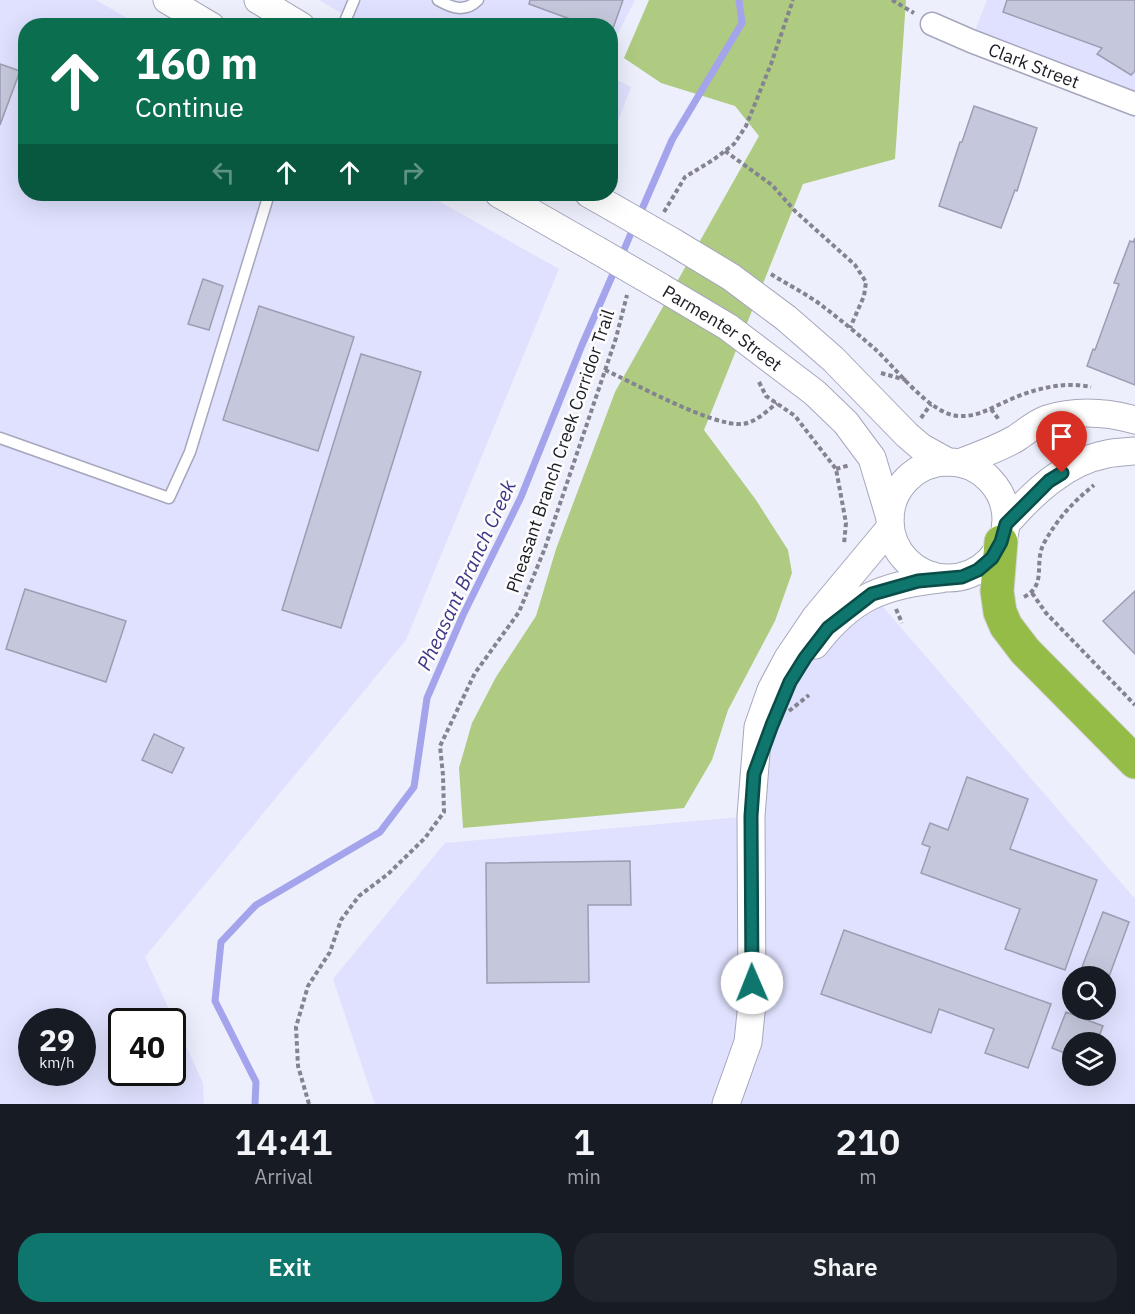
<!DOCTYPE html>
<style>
:root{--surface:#171b24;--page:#20242c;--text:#f1f3f6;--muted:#9ea1a6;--accent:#0f766e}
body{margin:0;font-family:"IBM Plex Sans",sans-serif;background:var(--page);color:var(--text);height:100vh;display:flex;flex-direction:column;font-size:22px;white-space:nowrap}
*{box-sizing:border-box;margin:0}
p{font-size:20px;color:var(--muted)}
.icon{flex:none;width:33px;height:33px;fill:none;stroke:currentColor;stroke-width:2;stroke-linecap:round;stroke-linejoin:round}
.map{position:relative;height:1104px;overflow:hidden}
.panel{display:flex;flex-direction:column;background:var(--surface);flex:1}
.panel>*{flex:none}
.top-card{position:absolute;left:18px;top:18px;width:600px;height:183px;border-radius:24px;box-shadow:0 6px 24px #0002;background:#0b6e4f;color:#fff;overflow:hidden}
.buttons{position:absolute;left:1062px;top:966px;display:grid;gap:12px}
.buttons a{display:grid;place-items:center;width:54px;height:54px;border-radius:50%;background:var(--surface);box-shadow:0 6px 24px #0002;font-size:30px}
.speed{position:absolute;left:18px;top:1008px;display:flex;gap:12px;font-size:30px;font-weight:700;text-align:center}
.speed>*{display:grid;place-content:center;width:78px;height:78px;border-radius:50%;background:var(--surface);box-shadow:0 6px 24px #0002;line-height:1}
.speed small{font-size:15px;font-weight:400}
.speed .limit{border:3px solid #111;border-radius:9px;background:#fff;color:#111}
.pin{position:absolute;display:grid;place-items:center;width:51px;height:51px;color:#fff;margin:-62px -26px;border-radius:50% 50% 50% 0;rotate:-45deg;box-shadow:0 0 6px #0007}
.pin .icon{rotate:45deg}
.me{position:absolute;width:66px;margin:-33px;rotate:359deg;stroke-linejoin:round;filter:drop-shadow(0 0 4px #0008)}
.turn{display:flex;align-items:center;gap:21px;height:126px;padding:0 18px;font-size:27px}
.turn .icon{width:78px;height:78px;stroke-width:2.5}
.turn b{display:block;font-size:42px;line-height:51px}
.lanes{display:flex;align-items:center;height:57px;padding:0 18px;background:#0003;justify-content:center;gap:30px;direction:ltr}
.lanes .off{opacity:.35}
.eta{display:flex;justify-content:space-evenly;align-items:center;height:102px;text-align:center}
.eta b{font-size:36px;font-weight:600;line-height:42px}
.primary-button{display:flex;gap:12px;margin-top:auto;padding:12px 18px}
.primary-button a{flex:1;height:69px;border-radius:24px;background:var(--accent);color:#fff;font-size:24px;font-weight:600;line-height:69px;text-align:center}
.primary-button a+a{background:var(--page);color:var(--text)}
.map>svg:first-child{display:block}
.built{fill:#dfe1fe;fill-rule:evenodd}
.forest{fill:#aecb81}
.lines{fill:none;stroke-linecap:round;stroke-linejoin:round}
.stream{stroke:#a4a4ec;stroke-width:7}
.building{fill:#c5c7dc;stroke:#9c9db2;stroke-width:1.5}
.service-casing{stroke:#a6a7bd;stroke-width:13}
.minor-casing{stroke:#a6a7bd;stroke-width:25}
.tertiary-casing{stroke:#a6a7bd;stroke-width:29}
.motorway-casing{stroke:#d1d2d3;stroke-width:35}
.path{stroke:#83848f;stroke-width:4;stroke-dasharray:4.5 3;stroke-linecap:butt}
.service{stroke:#fff;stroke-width:10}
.minor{stroke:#fff;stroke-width:22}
.tertiary{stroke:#fff;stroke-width:27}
.motorway{stroke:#94bc46;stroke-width:33}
.tertiary-bridge-casing{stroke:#a6a7bd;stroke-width:29;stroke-linecap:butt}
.tertiary-bridge{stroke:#fff;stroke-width:27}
.route-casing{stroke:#0a4d48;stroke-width:15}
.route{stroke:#0f766e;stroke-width:10}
.labels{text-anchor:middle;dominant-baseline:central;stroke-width:5;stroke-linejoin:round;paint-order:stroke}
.street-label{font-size:18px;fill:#1b1c24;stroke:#fdfdfd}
.water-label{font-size:20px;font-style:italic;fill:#3e3587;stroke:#fdfdfd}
</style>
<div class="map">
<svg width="1135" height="1104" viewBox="0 0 1135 1104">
<rect width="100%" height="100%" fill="#eeeffc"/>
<g class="built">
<path d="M0 0H96L139 25 26 26V194H426L559 269 406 640 145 957 203 1083 204 1104H0ZM32 1022H82V1072H32ZM122 1022H172V1072H122Z"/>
<polygon points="319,0 635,0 611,47 610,26 362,25"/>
<polygon points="987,0 1135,0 1135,104 971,41"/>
<polygon points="611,77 631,87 611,140"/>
<path d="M872 594 1135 899V1104H375L333 979 445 843 751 816 772 725 791 682 805 658 828 628ZM1072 976H1106V1010H1072ZM1072 1042H1106V1076H1072Z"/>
</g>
<polygon class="forest" points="649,0 906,0 895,159 803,184 704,430 756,500 788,550 792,573 775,621 728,710 712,760 684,808 463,828 459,768 472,723 496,677 536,616 556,549 615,392 759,136 735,106 661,83 624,58"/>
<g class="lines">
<g class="stream">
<polyline points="639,216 672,140 742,23 739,0"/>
<polyline points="621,257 634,226"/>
<polyline points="255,1104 256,1082 215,1001 221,942 256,905 380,832 414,787 427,698 463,615 521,497 582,345 616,267"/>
</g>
</g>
<g class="building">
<polygon points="530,0 623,0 611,34 610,26 589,26 529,4"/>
<polygon points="1007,0 1135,0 1135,71 1131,75 1097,54 1102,48 1003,12"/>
<polygon points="0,64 20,71 0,125"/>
<polygon points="974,106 1037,128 1017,191 1015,190 1001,228 939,206 960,142 962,142"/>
<polygon points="1135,238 1135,385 1087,366 1093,349 1095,350 1119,284 1114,283 1130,241 1133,242"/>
<polygon points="203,279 223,286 209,330 188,324"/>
<polygon points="259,306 354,337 318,451 223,420"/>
<polygon points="361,354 421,372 341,628 282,610"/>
<polygon points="25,589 126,621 106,682 6,649"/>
<polygon points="1135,591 1135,654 1103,621"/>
<polygon points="154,734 184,748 172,773 142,760"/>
<polygon points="967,777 1028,799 1010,849 1097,880 1065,970 1005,949 1020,909 921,873 930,847 922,844 930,823 948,830"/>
<polygon points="630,861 631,905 588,905 589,982 487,983 486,863"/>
<polygon points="1103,912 1129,922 1106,985 1106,976 1079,975"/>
<polygon points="844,930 1051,1004 1028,1068 985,1053 994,1029 939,1009 931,1033 821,994"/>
<polygon points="1066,1012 1103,1026 1097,1042 1072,1042 1072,1056 1052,1048"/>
</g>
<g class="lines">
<g class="service-casing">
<g id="service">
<path d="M438 0C452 8 465 13 478 0"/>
<polyline points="343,26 354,0"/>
<polyline points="0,438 169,498 190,452 269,194"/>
</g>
</g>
<g class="minor-casing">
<g id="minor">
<path id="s1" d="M932 24 971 41 1135 104"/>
</g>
</g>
<g class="tertiary-casing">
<g id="tertiary">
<polyline points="167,0 211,26"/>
<polyline points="258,0 301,26"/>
<polyline points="499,194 597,250"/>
<polyline points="589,194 612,207"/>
<polyline points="673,242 731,277 786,318 833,359 907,435 921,447 948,462"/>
<path id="s2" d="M659 286 728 327 815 393 846 423 872 458 890 518"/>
<circle cx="948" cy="520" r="58"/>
<path d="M959 463C978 456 997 449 1015 439 1025 433 1035 423 1047 419 1076 410 1106 412 1135 420"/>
<path d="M1006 524C1033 493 1065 462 1107 454 1116 452 1126 452 1135 451"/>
<path d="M815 645C851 598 882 585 940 579"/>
<polyline points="726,1104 748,1042 752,1003 751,816 758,727 771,690 788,658 815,618 890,528"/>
</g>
</g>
<g class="motorway-casing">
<polyline id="motorway" points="1001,542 997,591 1000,612 1006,626 1025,651 1135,762"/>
</g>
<g class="path">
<polyline points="892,0 914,13"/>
<polyline points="725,151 772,185 795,211 855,265 866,282 864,296 850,328"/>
<polyline points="664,212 685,177 713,160 734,144 746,126 771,64 793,0"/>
<path d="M771 274C788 285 809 295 825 308 842 321 859 335 875 349 896 368 930 415 959 416 977 417 991 408 1007 401 1033 389 1063 381 1091 387"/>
<path d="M605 370C636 384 711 426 742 424 755 423 767 411 777 403"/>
<polyline points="881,373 906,380"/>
<polyline points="759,382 766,396 795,416 836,469 846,523 844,544"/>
<polyline points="991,409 1000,421"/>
<polyline points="921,418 931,404"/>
<polyline points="836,469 850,465"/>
<polyline points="1032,593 1046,613 1135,705"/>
<path d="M1024 597C1048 584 1033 564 1044 543 1058 518 1072 503 1094 485"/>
<polyline points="896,609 902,623"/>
<polyline points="789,711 809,695"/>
<polyline points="309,1104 298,1066 296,1027 308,986 330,952 341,920 359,896 388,874 425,838 444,812 443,775 440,746 475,673 519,612 545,548 616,338 627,295"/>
</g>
<use href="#service" class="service"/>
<use href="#minor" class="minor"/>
<use href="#tertiary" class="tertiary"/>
<use href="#motorway" class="motorway"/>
<g class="tertiary-bridge-casing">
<g id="tertiary-bridge">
<polyline points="612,207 673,242"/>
<polyline points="597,250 659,286"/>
</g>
</g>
<use href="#tertiary-bridge" class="tertiary-bridge"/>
</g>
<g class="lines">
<g class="route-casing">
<polyline id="route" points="752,983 751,816 754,774 772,725 790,682 805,658 828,628 872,594 918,581 962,577 978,570 992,558 1001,542 1006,524 1049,481 1062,473"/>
</g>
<use href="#route" class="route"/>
</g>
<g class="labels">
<g class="street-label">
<text stroke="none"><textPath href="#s1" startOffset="110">Clark Street</textPath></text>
<text stroke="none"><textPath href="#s2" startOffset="76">Parmenter Street</textPath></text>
<text transform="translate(560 451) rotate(-71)">Pheasant Branch Creek Corridor Trail</text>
</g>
<g class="water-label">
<text transform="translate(466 575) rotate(-65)">Pheasant Branch Creek</text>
</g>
</g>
</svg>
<div class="buttons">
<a><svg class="icon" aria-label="search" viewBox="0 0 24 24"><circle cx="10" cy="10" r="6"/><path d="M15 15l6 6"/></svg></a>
<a><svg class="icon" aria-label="layers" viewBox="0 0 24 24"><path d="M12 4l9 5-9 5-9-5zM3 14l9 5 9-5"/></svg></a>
</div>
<div class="speed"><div>29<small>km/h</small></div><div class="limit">40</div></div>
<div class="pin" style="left:1062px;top:473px;background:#d93025"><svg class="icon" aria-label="arrive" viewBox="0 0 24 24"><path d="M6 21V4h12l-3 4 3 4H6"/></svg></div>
<svg class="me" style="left:752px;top:983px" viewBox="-20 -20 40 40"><circle r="19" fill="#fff"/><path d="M0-13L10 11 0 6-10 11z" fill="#0f766e"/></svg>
<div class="top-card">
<div class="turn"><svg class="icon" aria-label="ahead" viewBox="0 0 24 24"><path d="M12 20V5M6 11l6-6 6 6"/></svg><div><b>160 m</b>Continue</div></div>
<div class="lanes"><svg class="icon off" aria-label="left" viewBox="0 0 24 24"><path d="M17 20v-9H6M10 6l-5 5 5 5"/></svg><svg class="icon" aria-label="ahead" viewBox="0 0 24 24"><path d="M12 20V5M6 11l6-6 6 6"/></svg><svg class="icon" aria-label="ahead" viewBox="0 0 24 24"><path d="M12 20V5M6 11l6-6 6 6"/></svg><svg class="icon off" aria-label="right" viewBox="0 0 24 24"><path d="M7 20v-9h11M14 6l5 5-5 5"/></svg></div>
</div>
</div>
<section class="panel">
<div class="eta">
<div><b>14:41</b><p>Arrival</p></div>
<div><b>1</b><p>min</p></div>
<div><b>210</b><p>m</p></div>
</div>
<div class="primary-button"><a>Exit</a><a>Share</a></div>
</section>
